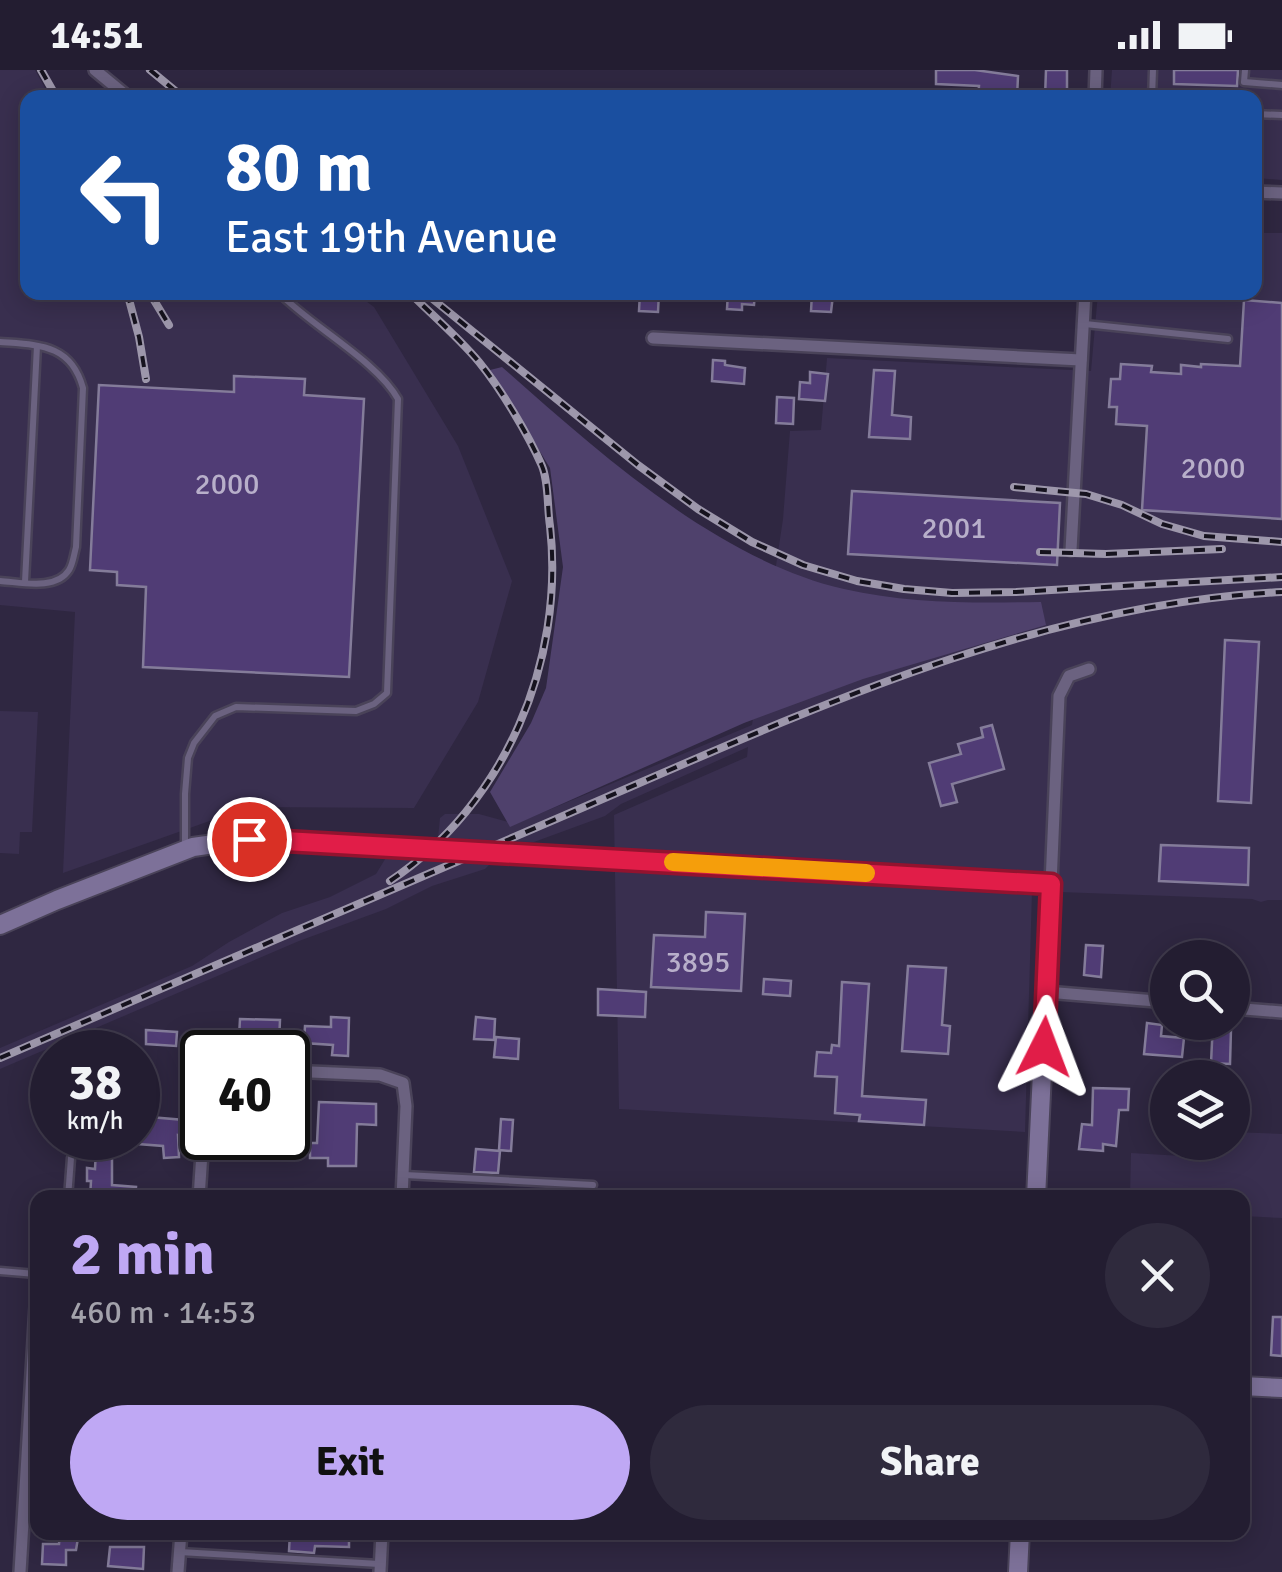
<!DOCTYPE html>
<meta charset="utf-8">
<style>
:root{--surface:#231d31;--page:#2f2a3d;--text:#f1f3f6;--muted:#a3a2ab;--line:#403b4d;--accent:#bfa8f4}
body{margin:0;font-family:Signika,sans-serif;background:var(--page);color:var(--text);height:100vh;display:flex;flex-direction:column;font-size:38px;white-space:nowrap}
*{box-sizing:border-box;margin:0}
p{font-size:32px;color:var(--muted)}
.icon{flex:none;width:55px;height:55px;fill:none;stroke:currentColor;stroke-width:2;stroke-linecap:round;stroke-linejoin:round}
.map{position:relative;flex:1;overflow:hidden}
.drawer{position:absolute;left:30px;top:1120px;width:1220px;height:350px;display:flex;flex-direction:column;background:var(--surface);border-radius:20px;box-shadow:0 5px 25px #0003,0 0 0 2px var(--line)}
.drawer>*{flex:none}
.top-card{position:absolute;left:20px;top:20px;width:1242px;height:210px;border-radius:20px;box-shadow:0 5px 25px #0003,0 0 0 2px var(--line);background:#1a4fa0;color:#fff;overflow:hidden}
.tools{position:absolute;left:1150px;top:870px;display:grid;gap:20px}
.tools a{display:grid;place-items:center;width:100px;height:100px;border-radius:50%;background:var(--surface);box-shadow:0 5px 25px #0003,0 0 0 2px var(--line);font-size:50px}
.speed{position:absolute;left:30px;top:960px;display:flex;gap:20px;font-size:50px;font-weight:700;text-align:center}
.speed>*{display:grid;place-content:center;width:130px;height:130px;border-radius:50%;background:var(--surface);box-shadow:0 5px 25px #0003,0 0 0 2px var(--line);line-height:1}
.speed small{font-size:25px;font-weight:400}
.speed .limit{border:5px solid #111;border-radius:15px;background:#fff;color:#111}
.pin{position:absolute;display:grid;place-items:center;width:85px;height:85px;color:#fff;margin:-42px;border:5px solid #fff;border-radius:50%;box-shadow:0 2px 10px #0007}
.me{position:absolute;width:110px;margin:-55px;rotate:3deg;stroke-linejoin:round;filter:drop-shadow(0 0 8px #0008)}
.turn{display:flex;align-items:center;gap:35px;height:210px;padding:0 40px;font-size:45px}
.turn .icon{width:130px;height:130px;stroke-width:2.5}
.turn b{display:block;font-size:70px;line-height:85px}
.round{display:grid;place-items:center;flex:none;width:105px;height:105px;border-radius:52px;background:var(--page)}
.summary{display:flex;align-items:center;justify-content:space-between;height:170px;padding:0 40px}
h1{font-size:60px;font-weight:800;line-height:75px;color:var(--accent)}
.primary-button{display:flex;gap:20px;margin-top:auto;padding:20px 40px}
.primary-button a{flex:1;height:115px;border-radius:60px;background:var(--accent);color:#111;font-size:40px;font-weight:800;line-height:115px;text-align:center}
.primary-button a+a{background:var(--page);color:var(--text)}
.status{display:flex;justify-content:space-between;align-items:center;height:70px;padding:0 50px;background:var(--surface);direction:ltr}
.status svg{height:28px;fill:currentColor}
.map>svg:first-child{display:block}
.built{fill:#392f4f}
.green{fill:#4f416c}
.building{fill:#503c75;stroke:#847c9a;stroke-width:2.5}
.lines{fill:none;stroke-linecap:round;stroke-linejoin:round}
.lane-casing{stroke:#4a4359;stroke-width:11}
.street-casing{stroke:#4a4359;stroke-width:16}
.secondary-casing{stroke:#4a4359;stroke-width:22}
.lane{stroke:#6b6280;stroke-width:6}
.street{stroke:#6b6280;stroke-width:11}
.secondary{stroke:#7d7199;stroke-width:18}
.rail-casing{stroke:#9d97ab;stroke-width:8}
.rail{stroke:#16131e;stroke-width:4;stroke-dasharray:11;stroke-linecap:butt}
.route-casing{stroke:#92132f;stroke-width:25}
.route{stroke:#e11d48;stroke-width:18}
.slow{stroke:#f59e0b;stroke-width:18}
.labels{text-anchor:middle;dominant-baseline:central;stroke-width:10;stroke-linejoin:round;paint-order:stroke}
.number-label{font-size:30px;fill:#b8afca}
</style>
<div class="status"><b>14:51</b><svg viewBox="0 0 49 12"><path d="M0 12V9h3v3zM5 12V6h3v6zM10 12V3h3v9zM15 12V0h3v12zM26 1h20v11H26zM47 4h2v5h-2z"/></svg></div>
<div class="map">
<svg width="1282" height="1502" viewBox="0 0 1282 1502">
<rect width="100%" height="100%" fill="#2f2741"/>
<g class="built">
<polygon points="0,0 35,0 50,27 28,28 28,222 355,223 374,237 458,376 512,511 478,632 414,738 249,737 63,803 75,542 0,535"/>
<polygon points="1112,0 1282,0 1282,110 1255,108 1255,28 1110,28"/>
<polygon points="1255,163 1282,163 1282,830 1268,830 1261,832 1252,829 1032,821 1025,1062 619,1039 614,745 747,687 748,677 621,734 605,746 534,772 445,771 438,768 440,748 445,744 479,744 515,754 752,655 783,449 790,361 821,360 827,288 1091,301 1098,223 1255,222"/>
<polygon points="0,641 38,642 32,762 20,762 19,784 0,783"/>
<polygon points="387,786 489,791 489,795 485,799 432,816 386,839 299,871 0,999 0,978 192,896 229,872 282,843 330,827 376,804"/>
<polygon points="1233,1062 1282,1064 1282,1148 1243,1146 1242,1128 1130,1127 1131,1083 1182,1086 1183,1073 1232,1072"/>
</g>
<path class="green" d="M502 297C597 381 717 490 844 519 909 534 975 533 1041 532L1046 555 863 609 744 653 510 757 490 722 531 653 546 618 563 497 550 398 490 300Z"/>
<g class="building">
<polygon points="936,0 975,0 1018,6 1017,28 978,28 979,16 936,14"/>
<polygon points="1046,0 1067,0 1067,28 1045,28"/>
<polygon points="1174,0 1238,0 1237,16 1174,14"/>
<polygon points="640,222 659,222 658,242 639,241"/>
<polygon points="728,222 755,222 754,235 742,234 742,240 727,239"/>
<polygon points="812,223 833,225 831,242 811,241"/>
<polygon points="1244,230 1282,233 1282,449 1142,440 1147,356 1116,354 1117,337 1109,337 1111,309 1120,309 1121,294 1152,296 1151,302 1181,304 1181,295 1201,297 1201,294 1240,296"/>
<polygon points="713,290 725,291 725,295 745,298 744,314 712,311"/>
<polygon points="874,300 895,301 892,345 911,347 910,369 869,367"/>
<polygon points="810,302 828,304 825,331 799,329 800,312 810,313"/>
<polygon points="234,306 305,309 304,325 364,329 349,607 143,597 146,517 117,515 117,502 90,500 99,315 234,322"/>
<polygon points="777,327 794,328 793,354 776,353"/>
<polygon points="852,421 1060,433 1057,495 848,484"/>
<polygon points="1225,570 1259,572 1251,733 1218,731"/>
<polygon points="992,655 1004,699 952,714 957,732 941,736 929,693 961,684 958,674 983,667 981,658"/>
<polygon points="1161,775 1249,778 1248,815 1159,811"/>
<polygon points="706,842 745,844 741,921 651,917 654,865 705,867"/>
<polygon points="1086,875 1103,876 1101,907 1084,905"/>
<polygon points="908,896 946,898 942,955 950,956 948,984 902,981"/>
<polygon points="764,909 791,911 790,926 763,924"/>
<polygon points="842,912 869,914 862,1026 926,1030 924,1055 859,1051 860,1045 835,1043 837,1007 815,1006 817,982 831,983 832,975 839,976"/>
<polygon points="598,919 646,922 645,947 598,945"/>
<polygon points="331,947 349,948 348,986 332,985 333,975 304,973 305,956 331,957"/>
<polygon points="476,947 495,949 494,970 474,969"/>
<polygon points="240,949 280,950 279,972 248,971 248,967 239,967"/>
<polygon points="1213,952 1224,952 1224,959 1231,959 1230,994 1211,993"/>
<polygon points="1147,953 1162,955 1161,966 1184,968 1182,987 1144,984"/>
<polygon points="146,960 177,962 176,976 146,974"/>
<polygon points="496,967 519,969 518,989 494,987"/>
<polygon points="1093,1018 1129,1019 1128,1040 1119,1040 1116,1076 1103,1074 1103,1081 1079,1079 1082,1054 1092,1055"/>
<polygon points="319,1032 376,1034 376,1055 357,1054 356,1096 328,1096 328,1088 310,1088 310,1073 317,1073"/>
<polygon points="138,1046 184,1050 183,1066 178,1065 179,1087 164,1088 163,1076 138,1074"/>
<polygon points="501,1049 513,1050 511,1081 499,1080"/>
<polygon points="96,1078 112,1079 112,1115 136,1117 135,1128 90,1128 91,1111 87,1111 87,1098 95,1099"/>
<polygon points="476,1079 500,1081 498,1103 474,1102"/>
<polygon points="1273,1247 1282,1247 1282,1286 1271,1285"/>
<polygon points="60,1462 79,1462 76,1480 66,1480 66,1495 42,1494 43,1474 59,1474"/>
<polygon points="290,1462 349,1462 349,1477 315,1476 314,1483 289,1481"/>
<polygon points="110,1477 144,1477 143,1499 108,1496"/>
</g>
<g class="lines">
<g class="lane-casing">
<g id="lane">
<polyline points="1245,0 1244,12 1282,15"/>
<polyline points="1152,28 1153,0"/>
<polyline points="1255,44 1282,45"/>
<polyline points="1085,254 1228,269"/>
<path d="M0 272C39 275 71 274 83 318L76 477C74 484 73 494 69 500 56 521 20 512 0 511"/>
<polyline points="25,512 37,276"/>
<path d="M185 778V724L188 688 194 673 215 646 236 637 356 641 374 634 387 623 398 329C377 291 311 256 278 222"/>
<polyline points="405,1105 593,1115"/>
<polyline points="68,1128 71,1088"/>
<polyline points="0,1201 36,1204"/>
<polyline points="180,1482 379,1494"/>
</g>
</g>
<g class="street-casing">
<g id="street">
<polyline points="95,0 129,28"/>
<polyline points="1095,28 1096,0"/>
<polyline points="1255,122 1282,123"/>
<polyline points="653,268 1081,290"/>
<polyline points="1071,480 1085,222"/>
<polyline points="1051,814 1059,626 1069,606 1089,599"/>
<polyline points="1046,922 1168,932"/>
<polyline points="1232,938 1282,942"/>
<polyline points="288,1001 380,1005 403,1013 406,1036 402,1128"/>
<polyline points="199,1128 203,1068"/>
<polyline points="20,1502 38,1203"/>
<polyline points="178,1502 181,1462"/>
<polyline points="380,1502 382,1462"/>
</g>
</g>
<g class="secondary-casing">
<g id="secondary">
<polyline points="0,855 57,830 193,777 249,769 1051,814 1036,1128"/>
<polyline points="1242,1316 1282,1318"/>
<polyline points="1018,1502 1020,1462"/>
</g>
</g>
<use href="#lane" class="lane"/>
<use href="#street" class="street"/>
<use href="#secondary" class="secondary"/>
<g class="rail-casing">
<g id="rail">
<polyline points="41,0 57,28"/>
<polyline points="150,0 184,28"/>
<polyline points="127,222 139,267 146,309"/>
<polyline points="149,222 169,255"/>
<polyline points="424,222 638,395 698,439 752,472 803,495 857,511 904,519 952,523 1016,522 1282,507"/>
<polyline points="1014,417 1086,424 1122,435 1162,454 1204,466 1282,472"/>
<polyline points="1040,482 1106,484 1222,479"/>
<path d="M390 811C505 734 565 592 550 456 547 437 549 413 542 396 528 364 501 319 479 292 458 267 432 245 409 222"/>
<path d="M0 988C195 904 389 821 584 737 807 641 1036 534 1282 522"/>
</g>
</g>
<use href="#rail" class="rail"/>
</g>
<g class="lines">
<g class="route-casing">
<polyline id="route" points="249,769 1051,814 1044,977"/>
</g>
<use href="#route" class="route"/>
<polyline class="slow" points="673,792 866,803"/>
</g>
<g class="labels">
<g class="number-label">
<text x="1213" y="398">2000</text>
<text x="227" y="414">2000</text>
<text x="954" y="458">2001</text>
<text x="698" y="892">3895</text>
</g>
</g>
</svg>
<div class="tools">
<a><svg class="icon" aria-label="search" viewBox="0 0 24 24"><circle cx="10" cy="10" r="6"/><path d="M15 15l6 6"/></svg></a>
<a><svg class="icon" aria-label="layers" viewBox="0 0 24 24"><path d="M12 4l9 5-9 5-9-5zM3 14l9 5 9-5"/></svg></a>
</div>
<div class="speed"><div>38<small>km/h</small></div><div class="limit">40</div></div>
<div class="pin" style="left:249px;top:769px;background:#d93025"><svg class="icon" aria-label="arrive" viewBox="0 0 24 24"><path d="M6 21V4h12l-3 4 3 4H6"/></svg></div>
<svg class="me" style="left:1044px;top:977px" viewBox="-20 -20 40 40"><path d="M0-17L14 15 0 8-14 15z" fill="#e11d48" stroke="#fff" stroke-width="4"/></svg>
<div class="top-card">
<div class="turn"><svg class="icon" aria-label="left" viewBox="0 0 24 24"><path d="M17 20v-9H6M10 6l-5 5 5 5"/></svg><div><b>80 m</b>East 19th Avenue</div></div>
</div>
<section class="drawer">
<div class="summary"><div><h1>2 min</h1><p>460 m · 14:53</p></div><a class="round"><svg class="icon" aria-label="close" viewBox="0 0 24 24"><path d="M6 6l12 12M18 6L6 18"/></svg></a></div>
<div class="primary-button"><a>Exit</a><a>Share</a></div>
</section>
</div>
